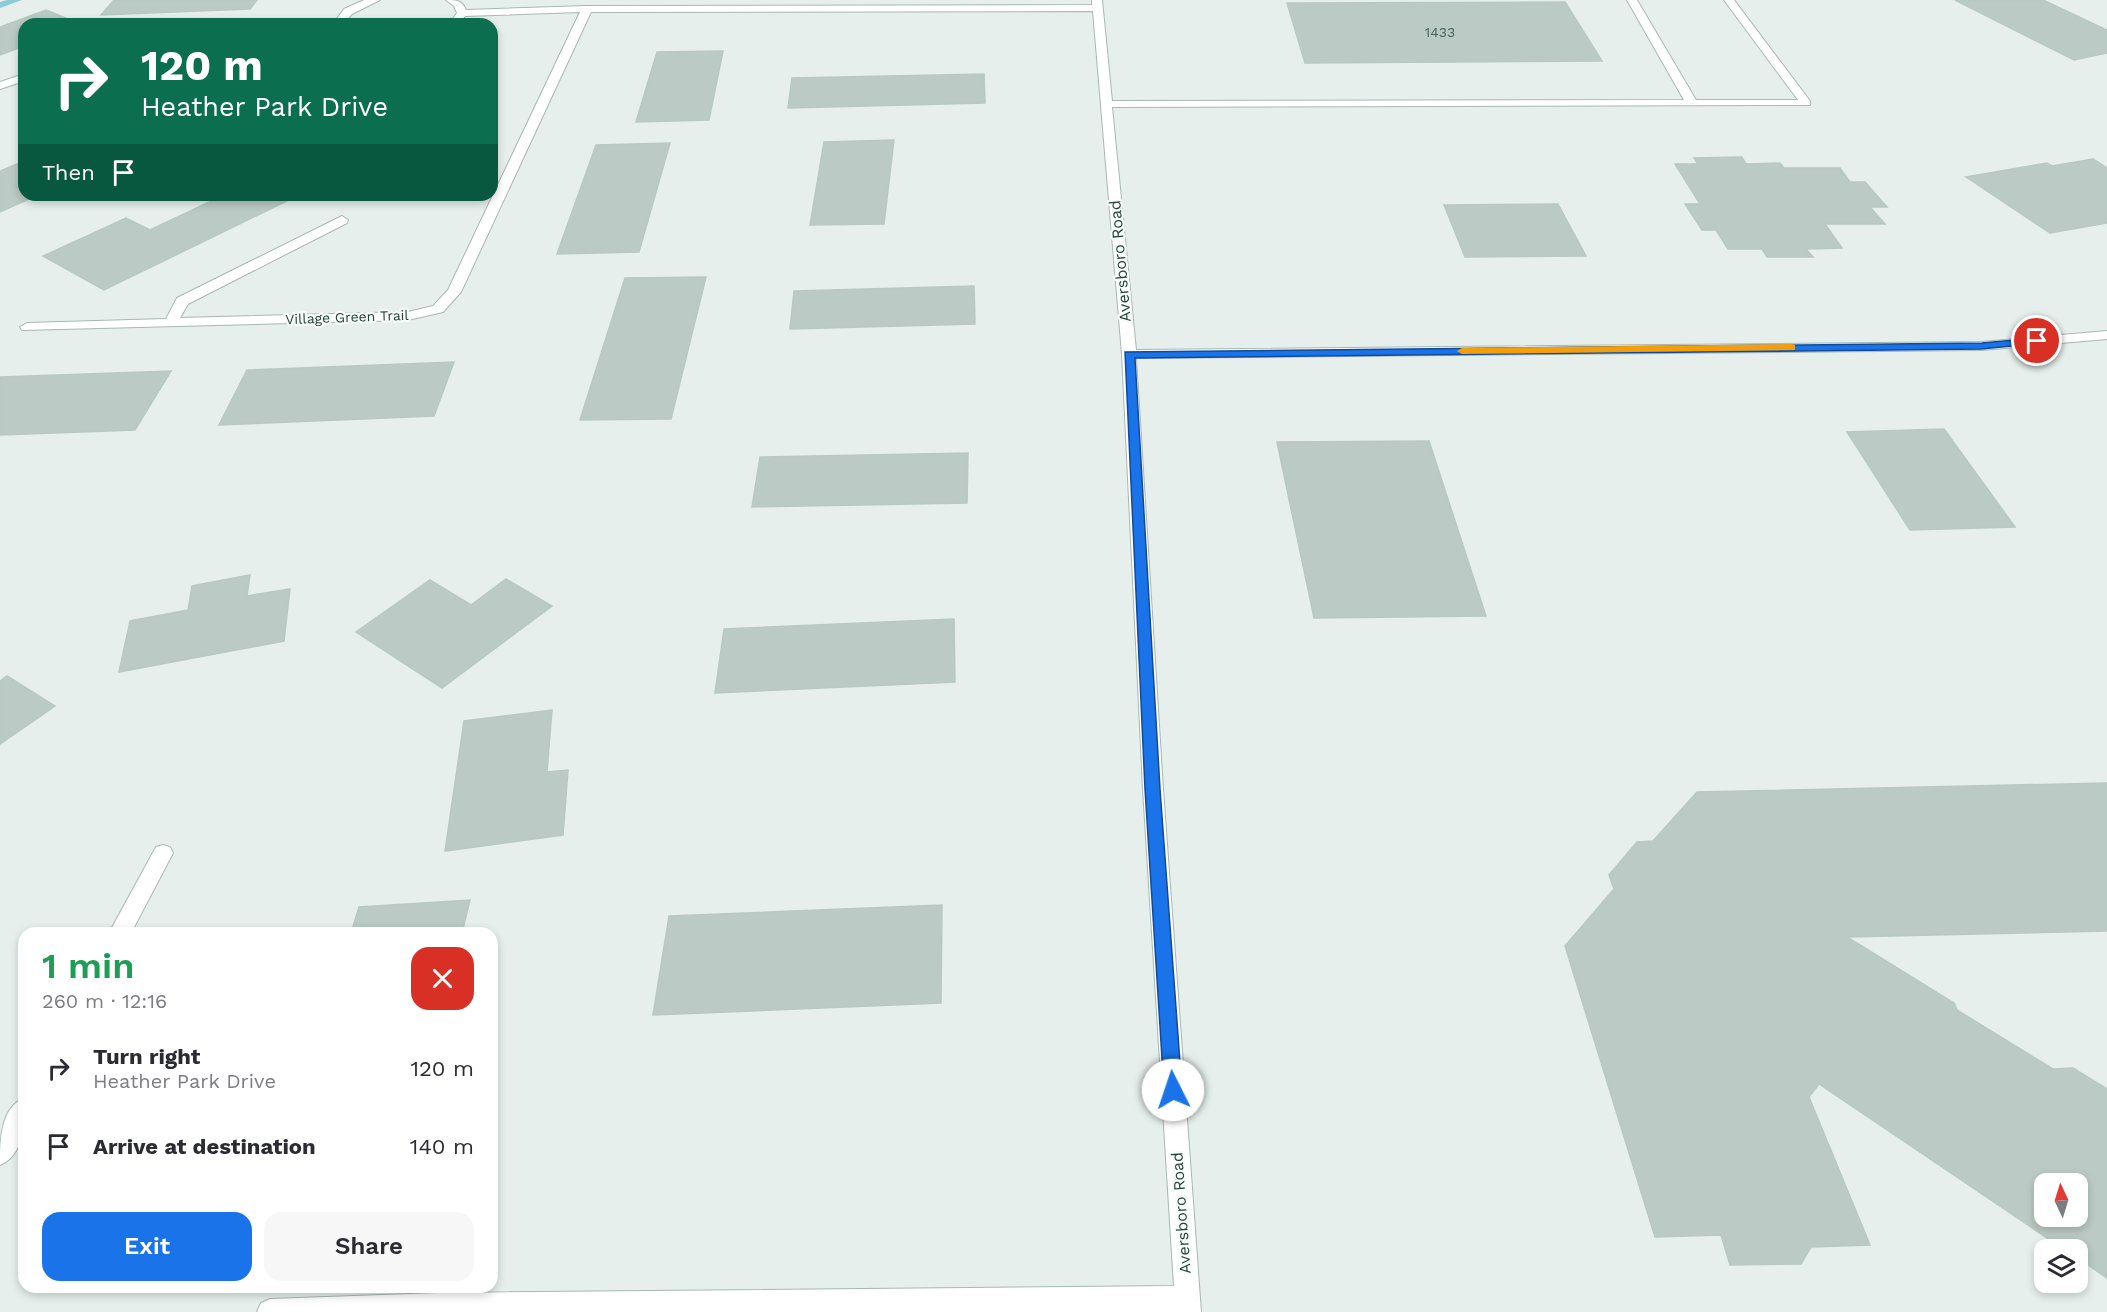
<!DOCTYPE html>
<meta charset="utf-8">
<style>
:root{--surface:#fff;--page:#f7f7f7;--text:#2b2b33;--muted:#7c7c81;--accent:#1a73e8}
body{margin:0;font-family:"Work Sans",sans-serif;background:var(--page);color:var(--text);height:100vh;display:flex;flex-direction:column;font-size:22px;white-space:nowrap}
*{box-sizing:border-box;margin:0}
p{font-size:20px;color:var(--muted)}
.icon{flex:none;width:33px;height:33px;fill:none;stroke:currentColor;stroke-width:2;stroke-linecap:round;stroke-linejoin:round}
.map{position:relative;flex:1;overflow:hidden}
.details{position:absolute;left:18px;top:927px;width:480px;height:366px;display:flex;flex-direction:column;background:var(--surface);border-radius:18px;box-shadow:0 3px 9px #0003}
.details>*{flex:none}
.guide{position:absolute;left:18px;top:18px;width:480px;height:183px;border-radius:18px;box-shadow:0 3px 9px #0003;background:#0b6e4f;color:#fff;overflow:hidden}
.needle{width:39px;rotate:356deg}
.buttons{position:absolute;left:2034px;top:1173px;display:grid;gap:12px}
.buttons a{display:grid;place-items:center;width:54px;height:54px;border-radius:12px;background:var(--surface);box-shadow:0 3px 9px #0003;font-size:30px}
.pin{position:absolute;display:grid;place-items:center;width:51px;height:51px;color:#fff;margin:-26px;border:3px solid #fff;border-radius:50%;box-shadow:0 2px 6px #0007}
.me{position:absolute;width:66px;margin:-33px;rotate:356deg;stroke-linejoin:round;filter:drop-shadow(0 0 4px #0008)}
.turn{display:flex;align-items:center;gap:21px;height:126px;padding:0 24px;font-size:27px}
.turn .icon{width:78px;height:78px;stroke-width:2.5}
.turn b{display:block;font-size:42px;line-height:51px}
.then{display:flex;align-items:center;height:57px;padding:0 24px;background:#0003;gap:12px;font-size:22px}
.round{display:grid;place-items:center;flex:none;width:63px;height:63px;border-radius:18px;background:var(--page)}
.head{display:flex;align-items:center;justify-content:space-between;height:102px;padding:0 24px}
h1{font-size:36px;font-weight:600;line-height:45px;color:#1e9e55}
.button{display:flex;gap:12px;margin-top:auto;padding:12px 24px}
.button a{flex:1;height:69px;border-radius:18px;background:var(--accent);color:#fff;font-size:24px;font-weight:600;line-height:69px;text-align:center}
.button a+a{background:var(--page);color:var(--text)}
ul{padding:0;list-style:none}
li{display:flex;align-items:center;gap:18px;height:78px;padding:0 24px}
li div{flex:1}
li b{display:block;font-size:22px}
li em{font-style:normal}
.map>svg:first-child{display:block}
.lines{fill:none;stroke-linecap:round;stroke-linejoin:round}
.stream{fill:#8ec9d4;fill-rule:evenodd}
.building{fill:#bbcac4;stroke:#b8c9c2;stroke-width:1.5;fill-rule:evenodd}
.minor-casing{stroke:#a8b8b2;stroke-width:2}
.minor{fill:#fff;fill-rule:evenodd}
.route{fill:#1a73e8;stroke:#114b97;stroke-width:1.5}
.slow{fill:#f59e0b}
.labels{text-anchor:middle;dominant-baseline:central;stroke-width:4.5;stroke-linejoin:round;paint-order:stroke}
.number-label{font-size:14px;fill:#4a645c}
.far-street-label{font-size:14px;fill:#24423a;stroke:#f7fbf9}
.street-label{font-size:16px;fill:#24423a;stroke:#f7fbf9}
</style>
<div class="map">
<svg width="2107" height="1312" viewBox="0 0 2107 1312">
<rect width="100%" height="100%" fill="#e6efeb"/>
<g class="lines">
<polygon class="stream" points="7,0 22,0 0,8 0,2"/>
</g>
<g class="building">
<polygon points="114,0 257,0 250,9 101,15"/>
<polygon points="1955,0 2043,0 2107,30 2107,53 2074,60"/>
<polygon points="1565,2 1602,61 1305,63 1287,3"/>
<polygon points="46,10 80,24 24,24 24,46 0,55 0,27"/>
<polygon points="723,51 709,120 636,122 657,52"/>
<polygon points="984,74 985,103 788,108 792,78"/>
<polygon points="894,140 884,224 810,225 824,142"/>
<polygon points="670,143 639,252 557,254 596,145"/>
<polygon points="1742,157 1746,164 1780,163 1784,168 1840,168 1850,182 1865,182 1887,207 1870,207 1885,224 1825,224 1842,248 1806,249 1813,257 1767,257 1762,249 1728,249 1716,230 1702,230 1685,204 1700,204 1675,164 1698,164 1694,158"/>
<polygon points="2093,159 2107,168 2107,223 2050,233 1966,177 2047,163 2052,166"/>
<polygon points="24,161 24,195 38,195 0,212 0,171"/>
<polygon points="217,195 299,195 104,290 43,256 126,218 150,230 220,197"/>
<polygon points="1558,204 1586,256 1465,257 1444,205"/>
<polygon points="706,277 671,419 580,420 625,278"/>
<polygon points="974,286 975,324 790,329 794,291"/>
<polygon points="454,362 434,416 219,425 247,370"/>
<polygon points="171,371 135,430 0,435 0,377"/>
<polygon points="1944,429 2015,527 1910,530 1847,432"/>
<polygon points="1429,441 1486,616 1314,618 1277,442"/>
<polygon points="968,453 967,503 752,507 760,457"/>
<polygon points="250,575 247,596 290,589 284,641 119,672 130,621 188,610 192,586"/>
<polygon points="506,579 552,606 442,688 356,632 430,580 471,605"/>
<polygon points="954,619 955,682 715,693 724,629"/>
<polygon points="7,676 55,706 0,744 0,681"/>
<polygon points="552,710 547,772 568,770 563,835 445,851 464,721"/>
<path d="M2107 783V931L1847 937 1954 1003 1957 1010 2053 1069 2073 1068 2107 1089V1278L2078 1258V1250H2065L1819 1084 1809 1097 1870 1245 1811 1247 1801 1264 1730 1265 1721 1235 1655 1237 1565 946 1614 889 1609 875 1637 842 1653 841 1697 792ZM2044 1184H2078V1216H2044Z"/>
<polygon points="470,900 462,933 351,933 359,907"/>
<polygon points="942,905 941,1003 653,1015 669,916"/>
</g>
<g class="lines">
<g class="minor-casing">
<g id="minor">
<polygon points="364,0 380,0 352,14 343,24 333,24 344,9"/>
<path d="M446 0C456 0 462 0 466 10L587 6 1092 5V0H1102L1112 101 1684 100 1627 0H1637L1696 100H1798L1724 0H1734L1810 101V105L1112 107 1136 350 1982 342 2107 331V339L1982 350 1136 358 1163 789 1201 1312H257L261 1303 270 1299 438 1293 1174 1286 1143 789 1122 354 1093 11 591 12 461 292 443 312 408 320 22 330 20 327 27 323 166 319 177 298 342 216 348 220 347 223 188 304 180 318 408 312 433 306 448 290 580 12 465 16 459 24H449L457 13 454 6Z"/>
<polygon points="24,74 24,81 0,89 0,82"/>
<polygon points="163,845 170,847 173,853 131,933 109,933 156,847"/>
<path d="M24 1098C24 1121 25 1155 0 1165 0 1142 0 1108 24 1098Z"/>
</g>
</g>
<use href="#minor" class="minor"/>
</g>
<polygon class="route" points="2037,338 2041,339 2041,343 1982,349 1135,358 1160,789 1182,1090 1179,1096 1173,1098 1167,1096 1164,1090 1145,789 1125,352 1982,343"/>
<polygon class="slow" points="1791,344 1795,345 1795,350 1462,354 1457,351 1462,348"/>
<g class="labels">
<g class="number-label">
<text x="1440" y="32">1433</text>
</g>
<g class="far-street-label">
<text transform="translate(347 317) rotate(-2)">Village Green Trail</text>
</g>
<g class="street-label">
<text transform="translate(1120 261) rotate(-95)">Aversboro Road</text>
<text transform="translate(1181 1213) rotate(-94)">Aversboro Road</text>
</g>
</g>
</svg>
<div class="buttons">
<a><svg class="needle" viewBox="-14 -14 28 28"><path d="M0-13l5 13h-10z" fill="#e53935"/><path d="M0 13l5-13h-10z" fill="#7c7c81"/></svg></a>
<a><svg class="icon" aria-label="layers" viewBox="0 0 24 24"><path d="M12 4l9 5-9 5-9-5zM3 14l9 5 9-5"/></svg></a>
</div>
<div class="pin" style="left:2037px;top:341px;background:#d93025"><svg class="icon" aria-label="arrive" viewBox="0 0 24 24"><path d="M6 21V4h12l-3 4 3 4H6"/></svg></div>
<svg class="me" style="left:1173px;top:1090px" viewBox="-20 -20 40 40"><circle r="19" fill="#fff"/><path d="M0-13L10 11 0 6-10 11z" fill="#1a73e8"/></svg>
<div class="guide">
<div class="turn"><svg class="icon" aria-label="right" viewBox="0 0 24 24"><path d="M7 20v-9h11M14 6l5 5-5 5"/></svg><div><b>120 m</b>Heather Park Drive</div></div>
<div class="then">Then<svg class="icon" aria-label="arrive" viewBox="0 0 24 24"><path d="M6 21V4h12l-3 4 3 4H6"/></svg></div>
</div>
<section class="details">
<div class="head"><div><h1>1 min</h1><p>260 m · 12:16</p></div><a class="round" style="background:#d93025;color:#fff"><svg class="icon" aria-label="close" viewBox="0 0 24 24"><path d="M6 6l12 12M18 6L6 18"/></svg></a></div>
<ul>
<li><svg class="icon" aria-label="right" viewBox="0 0 24 24"><path d="M7 20v-9h11M14 6l5 5-5 5"/></svg><div><b>Turn right</b><p>Heather Park Drive</p></div><em>120 m</em></li>
<li><svg class="icon" aria-label="arrive" viewBox="0 0 24 24"><path d="M6 21V4h12l-3 4 3 4H6"/></svg><div><b>Arrive at destination</b></div><em>140 m</em></li>
</ul>
<div class="button"><a>Exit</a><a>Share</a></div>
</section>
</div>
